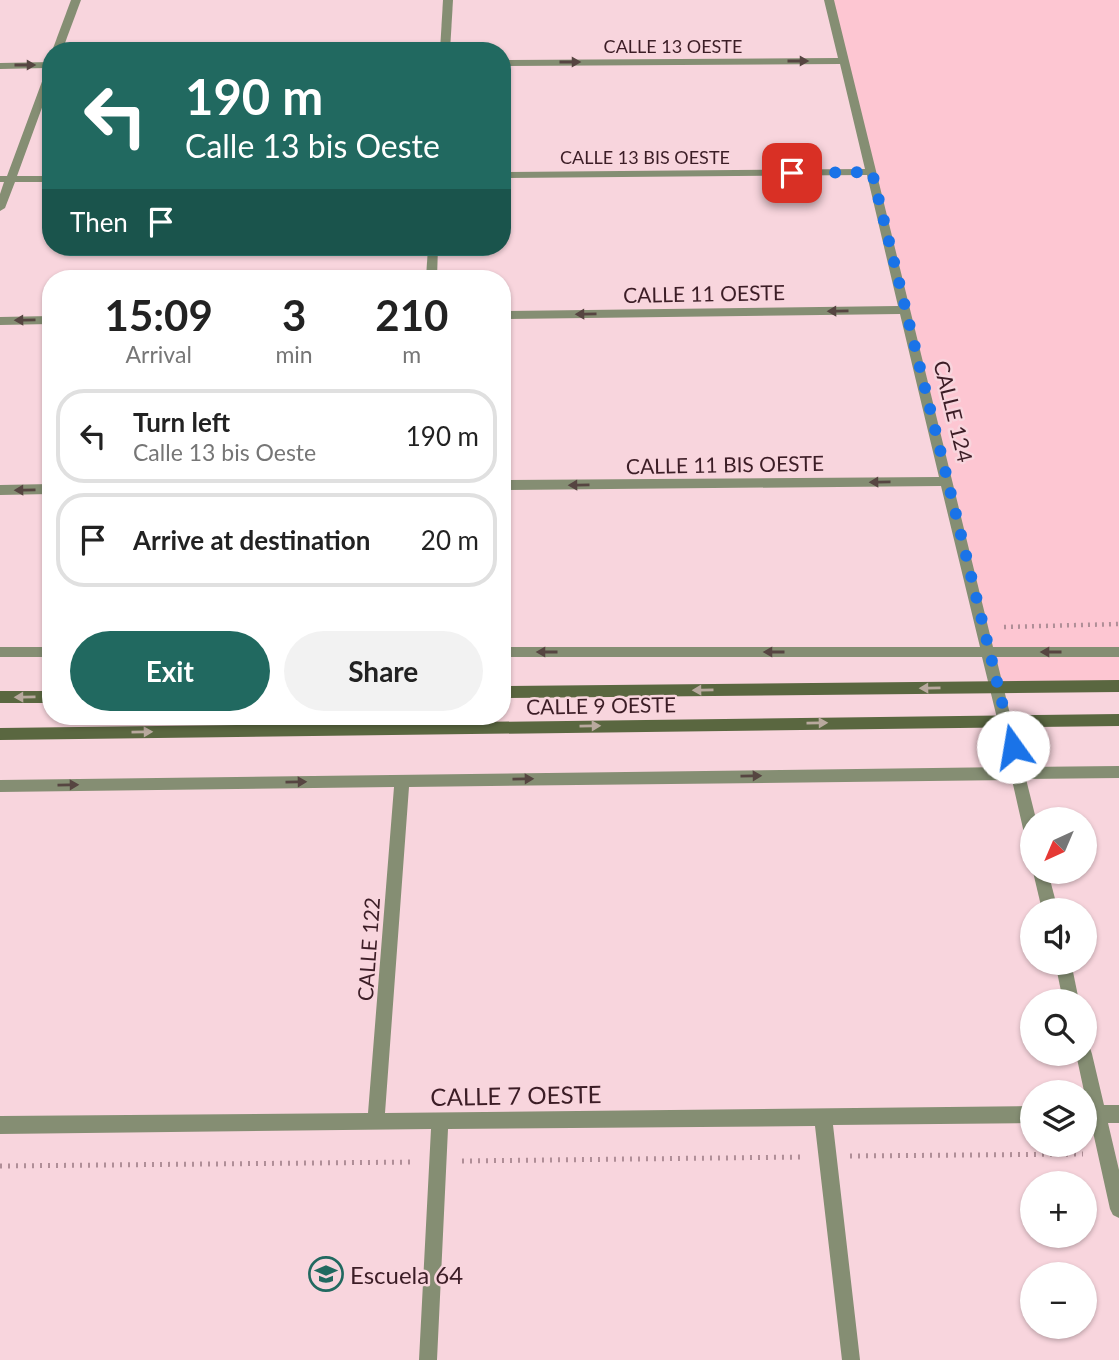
<!DOCTYPE html>
<meta charset="utf-8">
<style>
:root{--surface:#fff;--page:#f2f2f2;--text:#222;--muted:#767676;--line:#e0e0e0;--accent:#216960}
body{margin:0;font-family:Lato,sans-serif;background:var(--page);color:var(--text);height:100vh;display:flex;flex-direction:column;font-size:26px;white-space:nowrap}
*{box-sizing:border-box;margin:0}
p{font-size:23px;color:var(--muted)}
.icon{flex:none;width:38px;height:38px;fill:none;stroke:currentColor;stroke-width:2;stroke-linecap:round;stroke-linejoin:round}
.map{position:relative;flex:1;overflow:hidden}
.drawer{position:absolute;left:42px;top:270px;width:469px;height:455px;display:flex;flex-direction:column;background:var(--surface);border-radius:28px;box-shadow:0 2px 5px #0004}
.drawer>*{flex:none}
.guide{position:absolute;left:42px;top:42px;width:469px;height:214px;border-radius:28px;box-shadow:0 2px 5px #0004;background:#216960;color:#fff;overflow:hidden}
.needle{width:46px;rotate:224deg}
.buttons{position:absolute;left:1020px;top:807px;display:grid;gap:14px}
.buttons a{display:grid;place-items:center;width:77px;height:77px;border-radius:50%;background:var(--surface);box-shadow:0 2px 5px #0004;font-size:35px}
.pin{position:absolute;display:grid;place-items:center;width:60px;height:60px;color:#fff;margin:-30px;border-radius:14px;box-shadow:0 4px 10px #0006}
.me{position:absolute;width:77px;margin:-38px;rotate:347deg;stroke-linejoin:round;filter:drop-shadow(0 0 5px #0008)}
.turn{display:flex;align-items:center;gap:24px;height:147px;padding:0 28px;font-size:32px}
.turn .icon{width:91px;height:91px;stroke-width:2.5}
.turn b{display:block;font-size:49px;line-height:60px}
.then{display:flex;align-items:center;height:66px;padding:0 28px;background:#0003;gap:14px;font-size:26px}
.eta{display:flex;justify-content:space-evenly;align-items:center;height:119px;text-align:center}
.eta b{font-size:42px;font-weight:700;line-height:49px}
.primary-button{display:flex;gap:14px;margin-top:auto;padding:14px 28px}
.primary-button a{flex:1;height:80px;border-radius:42px;background:var(--accent);color:#fff;font-size:28px;font-weight:700;line-height:80px;text-align:center}
.primary-button a+a{background:var(--page);color:var(--text)}
ul{padding:0;list-style:none}
li{display:flex;align-items:center;gap:21px;height:94px;margin:0 14px 10px;padding:0 14px;border:4px solid var(--line);border-radius:28px}
li div{flex:1}
li b{display:block;font-size:26px}
li em{font-style:normal}
.map>svg:first-child{display:block}
.built{fill:#fdc6d2}
.lines{fill:none;stroke-linecap:round;stroke-linejoin:round}
.path-far1{stroke:#b08e97;stroke-width:4.5;stroke-dasharray:2 5;stroke-linecap:butt}
.path{stroke:#b08e97;stroke-width:5;stroke-dasharray:2 6;stroke-linecap:butt}
.street{fill:#858e73;fill-rule:evenodd}
.secondary{fill:#5a6740;fill-rule:evenodd}
.oneway{fill:#564541}
.oneway2{fill:#b9a99e}
.route{stroke:#1a73e8;stroke-width:12;stroke-dasharray:0 21.6}
.labels{text-anchor:middle;dominant-baseline:central;stroke-width:5;stroke-linejoin:round;paint-order:stroke}
.far-street-label{font-size:18px;fill:#3c1d26;stroke:#f8d5dd}
.street-label{font-size:21px;fill:#3c1d26;stroke:#f8d5dd}
.near-street-label{font-size:24px;fill:#3c1d26;stroke:#f8d5dd}
.near-poi-label{font-size:24px;fill:#3c1d26;stroke:#f8d5dd;text-anchor:start}
</style>
<div class="map">
<svg width="1119" height="1360" viewBox="0 0 1119 1360">
<rect width="100%" height="100%" fill="#f8d5dd"/>
<polygon class="built" points="829,0 1119,0 1119,686 999,687"/>
<g class="lines">
<polyline class="path-far1" points="1004,627 1119,624"/>
<g class="path">
<polyline points="850,1156 1083,1154"/>
<polyline points="462,1161 803,1157"/>
<polyline points="0,1166 415,1162"/>
</g>
<g class="street">
<polygon points="71,0 81,0 62,51 52,51"/>
<polygon points="443,0 453,0 450,51 440,51"/>
<polygon points="824,0 834,0 993,647 1119,647 1119,657 996,657 1023,767 1119,766 1119,778 1026,779 1036,819 1032,819 1032,840 1027,838 1024,833 1012,780 409,787 385,1113 1032,1106 1032,1123 833,1125 860,1360 842,1360 815,1126 448,1129 437,1360 419,1360 431,1129 0,1134 0,1116 368,1113 394,787 0,792 0,780 1009,767 982,657 502,657 502,647 980,647 941,486 502,490 502,480 939,477 900,314 502,319 502,311 898,306 867,175 502,178 502,172 865,169 840,64 502,66 502,60 838,58"/>
<polygon points="51,62 51,83 17,176 51,176 51,182 15,182 5,208 0,211 0,194 4,182 0,182 0,176 7,176 47,68 0,69 0,63"/>
<polygon points="428,247 438,247 437,278 426,278"/>
<polygon points="51,316 51,324 0,325 0,317"/>
<polygon points="51,484 51,494 0,495 0,485"/>
<rect x="0" y="647" width="51" height="10"/>
<polygon points="1033,872 1048,872 1058,910 1042,910"/>
<polygon points="1055,962 1071,962 1079,1001 1063,1001"/>
<polygon points="1085,1046 1090,1048 1092,1054 1104,1105 1119,1105 1119,1123 1108,1123 1119,1170 1119,1218 1113,1215 1110,1209 1091,1123 1085,1123 1085,1105 1087,1105 1076,1054 1085,1054"/>
</g>
<g class="secondary">
<polygon points="1119,680 1119,692 502,698 502,686"/>
<rect x="0" y="691" width="51" height="12"/>
<polygon points="1119,714 1119,726 0,740 0,728"/>
</g>
</g>
<defs><path id="oneway-solid" d="M-6-.8H1V-3.2L6.5 0L1 3.2V.8H-6Z" transform="scale(1.75)"/></defs>
<g class="oneway">
<use href="#oneway-solid" transform="translate(798 61)"/>
<use href="#oneway-solid" transform="translate(570 62)"/>
<use href="#oneway-solid" transform="translate(25 65)"/>
<use href="#oneway-solid" transform="translate(838 311) rotate(179)"/>
<use href="#oneway-solid" transform="translate(586 314) rotate(179)"/>
<use href="#oneway-solid" transform="translate(25 320) rotate(179)"/>
<use href="#oneway-solid" transform="translate(880 482) rotate(179)"/>
<use href="#oneway-solid" transform="translate(579 485) rotate(179)"/>
<use href="#oneway-solid" transform="translate(25 490) rotate(179)"/>
<use href="#oneway-solid" transform="translate(547 652) rotate(180)"/>
<use href="#oneway-solid" transform="translate(774 652) rotate(180)"/>
<use href="#oneway-solid" transform="translate(1051 652) rotate(180)"/>
<use href="#oneway-solid" transform="translate(751 776) rotate(-1)"/>
<use href="#oneway-solid" transform="translate(523 779) rotate(-1)"/>
<use href="#oneway-solid" transform="translate(296 782) rotate(-1)"/>
<use href="#oneway-solid" transform="translate(68 785) rotate(-1)"/>
</g>
<g class="oneway2">
<use href="#oneway-solid" transform="translate(930 688) rotate(179)"/>
<use href="#oneway-solid" transform="translate(703 690) rotate(179)"/>
<use href="#oneway-solid" transform="translate(25 697) rotate(179)"/>
<use href="#oneway-solid" transform="translate(817 723) rotate(-1)"/>
<use href="#oneway-solid" transform="translate(590 726) rotate(-1)"/>
<use href="#oneway-solid" transform="translate(142 732) rotate(-1)"/>
</g>
<g class="lines">
<polyline class="route" points="792,173 872,172 1013,747"/>
</g>
<defs>
<g id="school-ring" transform="scale(1.75)"><circle r="9.5" fill="#f8d5dd" stroke="#216960" stroke-width="1.5"/><path d="M0-5L7-2L0 1L-7-2ZM-4 1L0 2.5L4 1V4Q0 6-4 4Z" fill="#216960"/></g>
</defs>
<g fill-rule="evenodd">
<use href="#school-ring" x="326" y="1274"/>
</g>
<g class="labels">
<g class="far-street-label">
<text x="673" y="46">CALLE 13 OESTE</text>
<text x="645" y="157">CALLE 13 BIS OESTE</text>
</g>
<g class="street-label">
<text transform="translate(704 293) rotate(-1)">CALLE 11 OESTE</text>
<text transform="translate(954 411) rotate(76)">CALLE 124</text>
<text transform="translate(725 464) rotate(-1)">CALLE 11 BIS OESTE</text>
<text transform="translate(601 705) rotate(-1)">CALLE 9 OESTE</text>
<text transform="translate(368 949) rotate(-86)">CALLE 122</text>
</g>
<g class="near-street-label">
<text transform="translate(516 1095) rotate(-1)">CALLE 7 OESTE</text>
</g>
<g class="near-poi-label">
<text x="350" y="1274">Escuela 64</text>
</g>
</g>
</svg>
<div class="buttons">
<a><svg class="needle" viewBox="-14 -14 28 28"><path d="M0-13l5 13h-10z" fill="#e53935"/><path d="M0 13l5-13h-10z" fill="#767676"/></svg></a>
<a><svg class="icon" aria-label="sound" viewBox="0 0 24 24"><path d="M4 9h4l5-4v14l-5-4H4zM17 9q2 3 0 6"/></svg></a>
<a><svg class="icon" aria-label="search" viewBox="0 0 24 24"><circle cx="10" cy="10" r="6"/><path d="M15 15l6 6"/></svg></a>
<a><svg class="icon" aria-label="layers" viewBox="0 0 24 24"><path d="M12 4l9 5-9 5-9-5zM3 14l9 5 9-5"/></svg></a>
<a>+</a>
<a>−</a>
</div>
<div class="pin" style="left:792px;top:173px;background:#d93025"><svg class="icon" aria-label="arrive" viewBox="0 0 24 24"><path d="M6 21V4h12l-3 4 3 4H6"/></svg></div>
<svg class="me" style="left:1013px;top:747px" viewBox="-20 -20 40 40"><circle r="19" fill="#fff"/><path d="M0-13L10 11 0 6-10 11z" fill="#1a73e8"/></svg>
<div class="guide">
<div class="turn"><svg class="icon" aria-label="left" viewBox="0 0 24 24"><path d="M17 20v-9H6M10 6l-5 5 5 5"/></svg><div><b>190 m</b>Calle 13 bis Oeste</div></div>
<div class="then">Then<svg class="icon" aria-label="arrive" viewBox="0 0 24 24"><path d="M6 21V4h12l-3 4 3 4H6"/></svg></div>
</div>
<section class="drawer">
<div class="eta">
<div><b>15:09</b><p>Arrival</p></div>
<div><b>3</b><p>min</p></div>
<div><b>210</b><p>m</p></div>
</div>
<ul>
<li><svg class="icon" aria-label="left" viewBox="0 0 24 24"><path d="M17 20v-9H6M10 6l-5 5 5 5"/></svg><div><b>Turn left</b><p>Calle 13 bis Oeste</p></div><em>190 m</em></li>
<li><svg class="icon" aria-label="arrive" viewBox="0 0 24 24"><path d="M6 21V4h12l-3 4 3 4H6"/></svg><div><b>Arrive at destination</b></div><em>20 m</em></li>
</ul>
<div class="primary-button"><a>Exit</a><a>Share</a></div>
</section>
</div>
